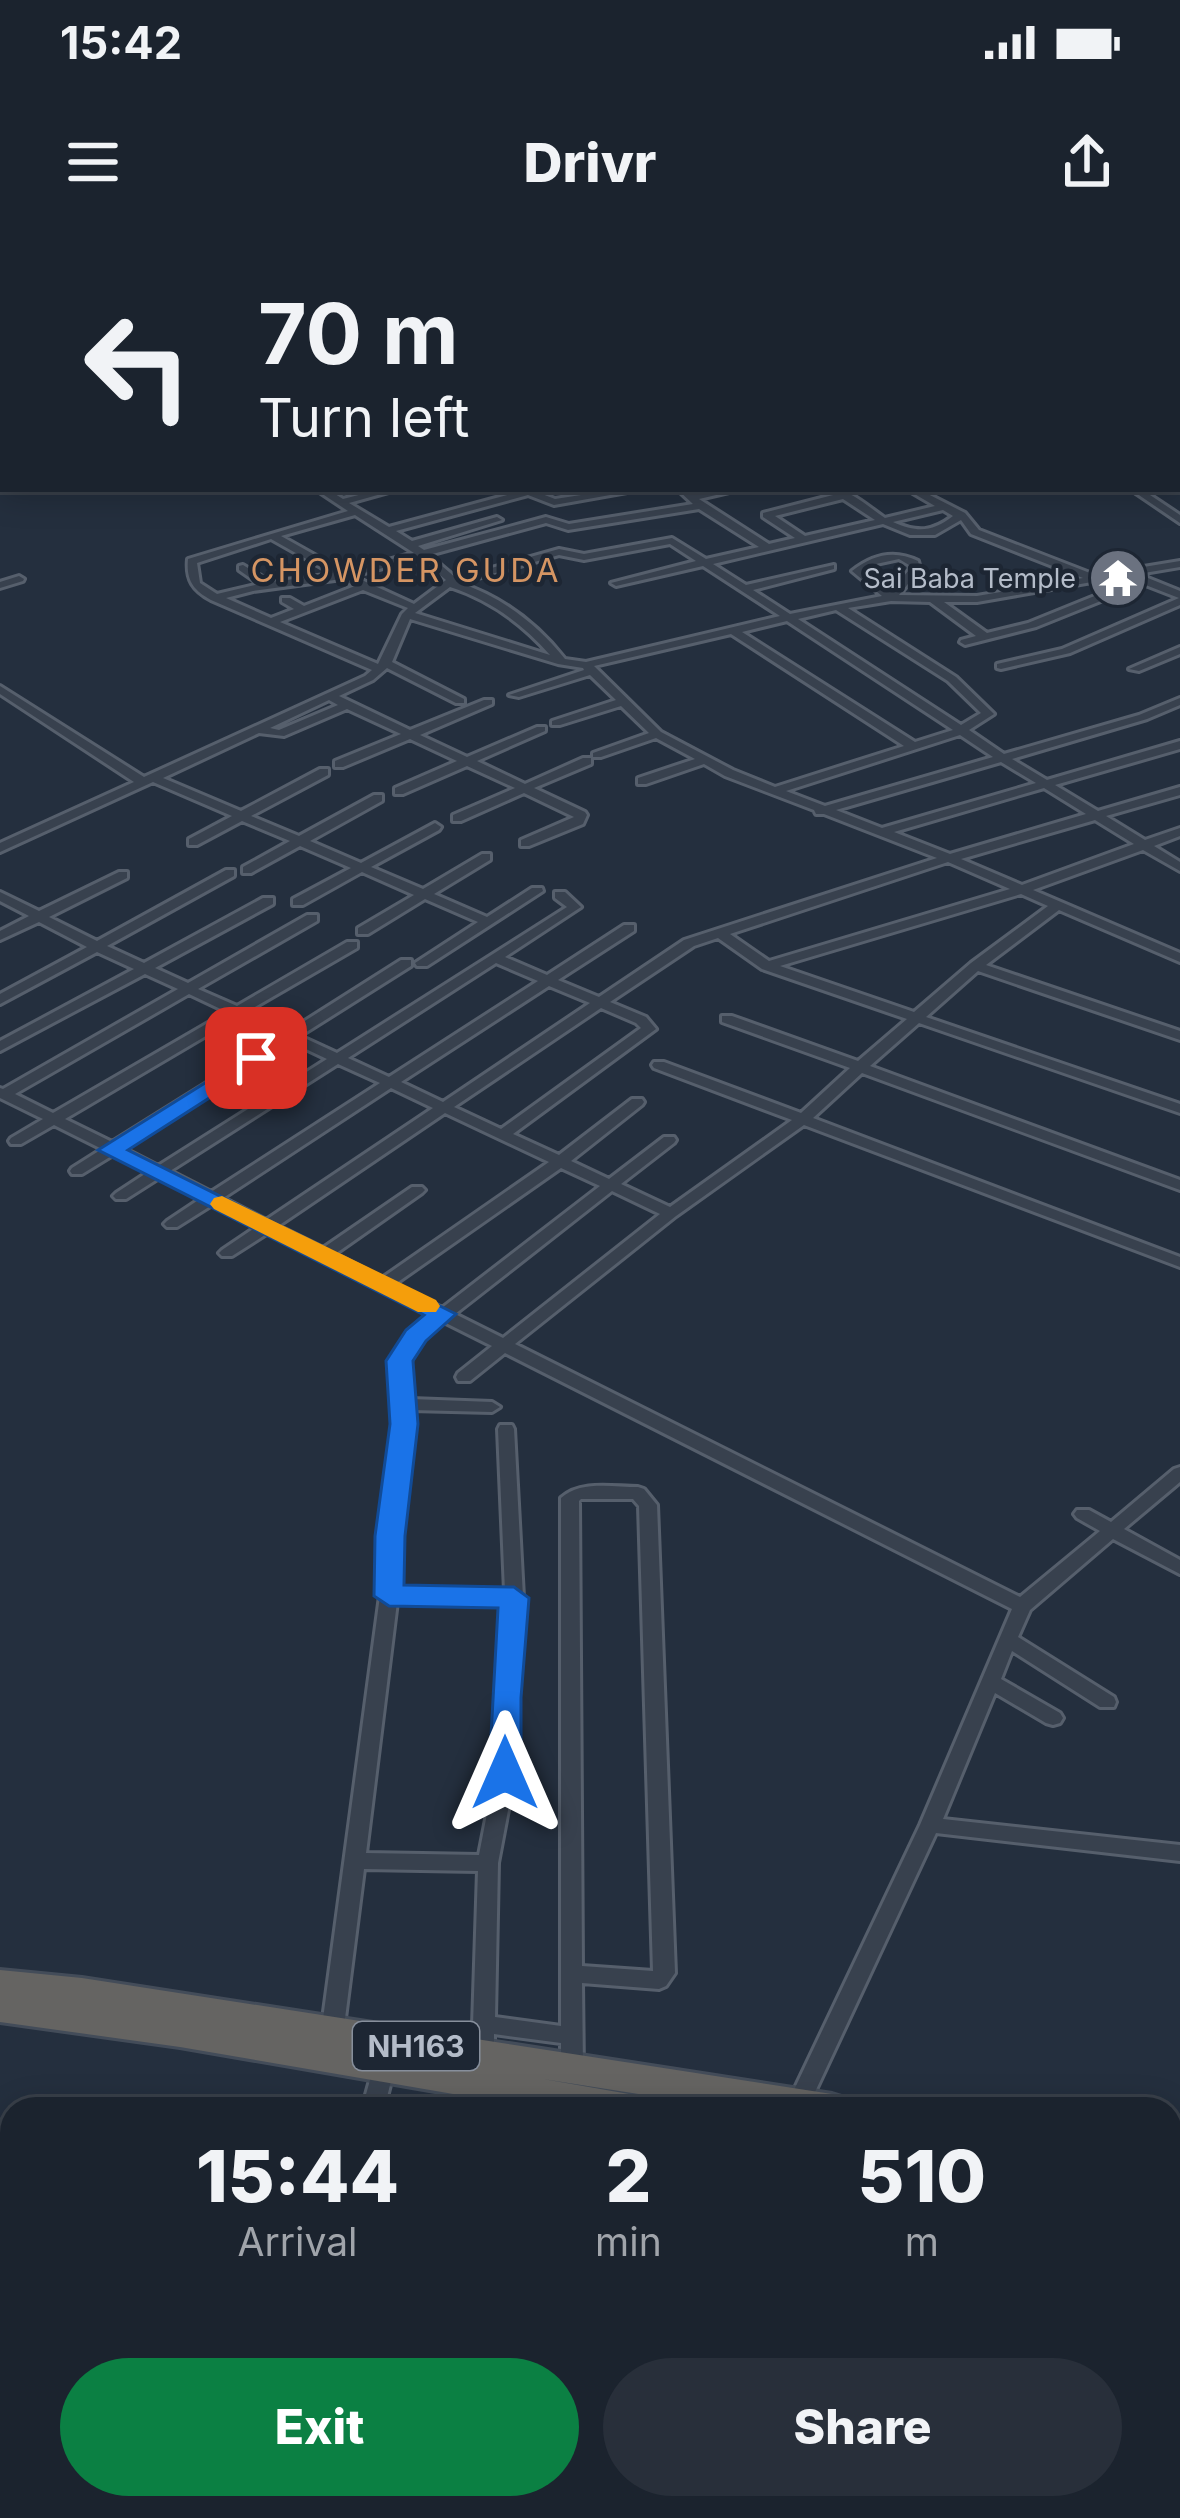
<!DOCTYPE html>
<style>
:root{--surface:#1b232e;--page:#282f3a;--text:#f1f3f6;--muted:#a0a4aa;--line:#39404a;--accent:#0b8043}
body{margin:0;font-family:Inter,sans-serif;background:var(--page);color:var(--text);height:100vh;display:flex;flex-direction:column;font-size:45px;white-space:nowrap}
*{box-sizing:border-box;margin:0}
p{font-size:39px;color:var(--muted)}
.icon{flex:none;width:66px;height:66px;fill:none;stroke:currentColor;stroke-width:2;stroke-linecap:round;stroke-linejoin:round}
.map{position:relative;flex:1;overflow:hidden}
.drawer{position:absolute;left:0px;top:1857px;width:1182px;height:423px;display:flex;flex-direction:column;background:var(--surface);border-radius:36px 36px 0 0;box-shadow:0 6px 30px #0003,0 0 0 3px var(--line)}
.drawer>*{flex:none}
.top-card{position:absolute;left:0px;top:0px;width:1182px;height:252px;box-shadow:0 6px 30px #0003,0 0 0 3px var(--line);background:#1b232e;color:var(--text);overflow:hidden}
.pin{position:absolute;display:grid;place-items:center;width:102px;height:102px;color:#fff;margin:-51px;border-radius:24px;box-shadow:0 6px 18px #0006}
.me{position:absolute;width:132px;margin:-66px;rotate:0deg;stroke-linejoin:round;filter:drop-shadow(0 0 9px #0008)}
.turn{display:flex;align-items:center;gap:42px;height:252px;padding:0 60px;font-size:54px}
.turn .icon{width:156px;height:156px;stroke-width:2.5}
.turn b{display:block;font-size:84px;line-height:102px}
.eta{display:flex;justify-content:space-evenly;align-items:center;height:204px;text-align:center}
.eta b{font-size:72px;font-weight:800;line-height:84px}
.action{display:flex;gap:24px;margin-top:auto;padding:24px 60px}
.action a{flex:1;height:138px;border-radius:72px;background:var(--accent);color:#fff;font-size:48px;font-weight:800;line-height:138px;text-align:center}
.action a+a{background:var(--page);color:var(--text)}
.status{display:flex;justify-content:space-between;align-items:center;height:84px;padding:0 60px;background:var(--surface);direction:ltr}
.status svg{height:33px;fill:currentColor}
header{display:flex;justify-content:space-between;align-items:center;height:156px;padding:0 60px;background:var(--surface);font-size:54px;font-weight:800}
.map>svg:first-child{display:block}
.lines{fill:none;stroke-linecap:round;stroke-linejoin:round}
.minor-casing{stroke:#565f6c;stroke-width:6}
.tertiary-casing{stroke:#565f6c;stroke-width:6}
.trunk-casing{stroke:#434c59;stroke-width:6}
.minor{fill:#38414e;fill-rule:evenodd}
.tertiary{fill:#38414e;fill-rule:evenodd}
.trunk{fill:#656462;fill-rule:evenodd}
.route{fill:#1a73e8;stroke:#114b97;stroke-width:3}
.slow{fill:#f59e0b}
.labels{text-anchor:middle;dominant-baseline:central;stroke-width:9;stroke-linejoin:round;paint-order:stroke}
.far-poi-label{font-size:27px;fill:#b4bcc9;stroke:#1d2633;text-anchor:end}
.shield{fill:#1d2633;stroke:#878f9c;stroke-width:3}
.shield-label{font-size:30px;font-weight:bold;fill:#b4bcc9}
.far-quarter-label{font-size:33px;letter-spacing:3px;fill:#d59563;stroke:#1d2633}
</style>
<div class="status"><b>15:42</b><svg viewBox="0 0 49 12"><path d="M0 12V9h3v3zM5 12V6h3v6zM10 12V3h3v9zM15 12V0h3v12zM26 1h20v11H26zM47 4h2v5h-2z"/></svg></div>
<header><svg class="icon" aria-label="menu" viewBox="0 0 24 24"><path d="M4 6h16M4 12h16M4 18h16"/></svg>Drivr<svg class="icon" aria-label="share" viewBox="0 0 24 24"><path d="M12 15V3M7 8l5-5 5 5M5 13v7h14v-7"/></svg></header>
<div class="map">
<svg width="1180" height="2278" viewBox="0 0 1180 2278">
<rect width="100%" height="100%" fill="#242f3e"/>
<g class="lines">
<g class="minor-casing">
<g id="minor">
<polygon points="74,0 88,0 89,1 65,3"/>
<polygon points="96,0 115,0 107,3 88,3"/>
<polygon points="172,0 182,0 186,3 176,3"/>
<polygon points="356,0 366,0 370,3 360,3"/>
<polygon points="435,0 484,0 480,2 439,2"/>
<polygon points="540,0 551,0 547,3 536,3"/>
<polygon points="675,0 685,0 681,3 671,3"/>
<polygon points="1151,0 1162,0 1166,3 1155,3"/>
<rect x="0" y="8" width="3" height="6"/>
<rect x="1179" y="8" width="1" height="5"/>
<rect x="1179" y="40" width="1" height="4"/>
<rect x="0" y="47" width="3" height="5"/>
<rect x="0" y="65" width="3" height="6"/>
<polygon points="3,86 3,92 0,93 0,87"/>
<polygon points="3,106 3,112 0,113 0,107"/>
<polygon points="0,138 3,139 3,147 0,146"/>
<rect x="1179" y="148" width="1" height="6"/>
<rect x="0" y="172" width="3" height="6"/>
<rect x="1179" y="209" width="1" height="6"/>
<rect x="1179" y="241" width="1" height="7"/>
<path d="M315 249H327L343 259 382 249H399L349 263 389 287 529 249 555 259 620 249H644L554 265 528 255 396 291 412 301 497 277 502 280 418 306 424 310 546 277 569 284 693 264 677 249H688L693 254 721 249H742L699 259 769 304 795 298 763 277V273L837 254 830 249C851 249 868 267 885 278L935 266 906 249H918L965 273 979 290 1095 335 1180 321V327L1138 334 1180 351V365L1070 413 1001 429 997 428V424L1062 409 1179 358 1143 344 1036 387 965 405 960 402 961 400 976 396 930 362 891 361 848 368 956 437 994 474 969 490 1004 514 1139 475 1180 458V465L1147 479 1012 519 1047 540 1180 501V509L1055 545 1098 571 1180 547V555L1106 576 1145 600 1180 588V596L1154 606 1180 622V631L1143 610 1033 650 1180 713V722L1059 670 986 725 1180 791V800L978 731 926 777 1180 864V873L919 783 870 826 1180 940V950L862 833 813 878 1180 1017V1027L804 885 676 976 515 1104 1020 1357 1100 1291 1077 1278 1074 1274 1077 1270H1089L1111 1282 1174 1229 1180 1227V1242L1124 1289 1180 1320V1334L1113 1299 1030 1370 1018 1397 1114 1457 1116 1462 1114 1467H1100L1012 1411 1001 1439 1060 1473 1063 1478 1060 1483 1053 1485 1046 1483 995 1453 943 1579 1180 1605V1621L936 1593 807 1869H785L920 1585 1012 1369 505 1113 470 1141H458L456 1137 458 1133 492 1106 444 1082C409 1110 408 1115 411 1159L492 1162 500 1167 492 1172 411 1170 412 1184 399 1296 398 1350 505 1351 498 1189 500 1185H512L514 1189 523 1357 514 1458 515 1533 498 1623 495 1777 561 1786V1258C580 1240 613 1247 638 1247L644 1249 657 1265 675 1733 666 1746 659 1749 582 1743 583 1830 580 1837 572 1839 564 1837 561 1830V1803L494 1794V1817L491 1823 483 1826 475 1823 472 1817 478 1631 364 1629 343 1794 340 1800 332 1803 324 1800 321 1794 380 1356 381 1296 396 1184 392 1121 410 1092 432 1076 268 993 232 1016H222L219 1013 222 1010 256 987 212 965 177 987H167L164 984 167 981 200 959 159 938 126 959H116L113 956 116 953 148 932 113 915 82 934H72L70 931 72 928 102 909 54 885 21 904H11L9 901 11 898 43 879 0 858V848L3 849 178 749 145 734 0 811V801L134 729 97 712 0 764V754L87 707 39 682 0 700V691L29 676 0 661V652L39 671 119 632H127V638L49 677 97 701 226 630H234V636L107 706 144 723 263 658H273V664L155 728 188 743 307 675H317V681L198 749 237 766 347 702H357V708L248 771 289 791 401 720H411V726L300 796 337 813 567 667 555 658V652H565L581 667 505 717 547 735 624 685H634V691L558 740 599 757 684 700 937 618 824 574H816L814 570 725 536 704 524 646 544H638V538L695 519 656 498 601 517H593V513L649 493 621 466 560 485H552V481L616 460 590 435 519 457 509 455 584 430 583 428 558 424 410 379 392 422 464 459V463H456L387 428 373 440 339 456 410 490 484 460H492V464L420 495 467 517 537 487H545V491L477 521 525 544 583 518H591V524L534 548 585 572 587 575 583 584 529 606H521V600L574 577 524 553 461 581H453V575L515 548 467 526 403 554H395V548L457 521 410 499 343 527H335V521L401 494 347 469 284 496 259 493 163 538 241 571 320 529H328V535L251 576 299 596 374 555H382V561L310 601 361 623 435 583 441 587 439 590 371 627 423 649 482 614H490V620L434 654 487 677 532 648H542L543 651 427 726H417L415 723 478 682 425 659 368 694H358V688L414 655 362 632 303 665H293V659L351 628 300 606 251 633H243V627L290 601 242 581 197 605H189V599L232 576 153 542 0 612V603L134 542 0 454V446L144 537 365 436 372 430 211 360C193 350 186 340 188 319L348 271ZM843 259 875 280 805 296 775 276ZM699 269 759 307 706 319 672 298 584 314 559 309 456 338 429 315 546 283 568 290ZM943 270 953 276C932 292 918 293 893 282ZM355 275 414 313 345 332 281 296ZM961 280 971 294 1083 338 977 356 899 355 920 329 918 321C894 309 872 315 852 331L882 356 790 374 753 350 834 329V325L746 345 713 324 883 284 910 295H935ZM271 299 333 334 271 342 243 325 239 326V330L259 344 217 354 200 343 197 323ZM670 304 696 321 611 343 616 346 703 326 780 376 586 422 565 419C538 385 502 357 460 343L559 315 584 320ZM420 318 446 340 414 364 353 336ZM899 319 909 325 910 329 890 352 864 331 876 324ZM1132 335 1134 340 1028 383 987 393 944 362H977ZM342 339 355 346 304 366 290 358H282V362L294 369 271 378 226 358 253 351ZM450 347C490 360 523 384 550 415L415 373ZM363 350 408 368 402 374 378 424 280 382ZM836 370 948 441 981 473 961 485 798 379ZM787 381 953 490 915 502 742 392ZM731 394 904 506 775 547 733 530 661 492 594 426ZM329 460 338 465 279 490 270 488ZM960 495 993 517 825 566 786 551ZM1001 522 1036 543 882 588 836 570ZM1044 548 1086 574 950 614 894 592ZM1095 580 1134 604 1022 645 961 619ZM948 622 1010 649 769 721 730 694ZM1021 654 1048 666 971 723 914 772 780 726ZM718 698 762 729 907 779 858 821 732 776H722V782L850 828 801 873 664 822H654L652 825 654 828 792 880 670 967 621 944 674 903 676 900 674 897H664L609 939 571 921 642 865 644 862 642 859H632L559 915 513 894 656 789 646 777 610 762 694 706ZM496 723 538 741 389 837 348 818ZM549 746 590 763 443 862 401 842ZM189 754 227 772 53 873 15 854ZM601 768 636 783 641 788 501 889 454 867ZM238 777 280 797 112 902 65 879ZM291 802 327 819 158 926 123 908ZM338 824 380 843 211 952 170 931ZM391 848 433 868 266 980 223 958ZM445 873 549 922 382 1038 335 1014 422 953 425 950 422 947H412L323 1008 278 986ZM561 928 600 946 442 1068 395 1044ZM612 951 660 974 503 1098 455 1074ZM581 1259H633L639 1266 653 1731 582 1726 579 1261ZM397 1362 504 1363 496 1458 495 1533 479 1615 366 1613Z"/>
<polygon points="1130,249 1141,249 1180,275 1180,283"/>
<polygon points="19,336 24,339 23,341 0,348 0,342"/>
<polygon points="1180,407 1180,414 1139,431 1129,429"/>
<polygon points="383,1820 391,1822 394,1829 384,1869 362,1869 375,1822"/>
<polygon points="0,1982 12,1983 12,2003 0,2002"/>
<polygon points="12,2061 12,2109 8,2117 0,2120 0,2073 4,2064"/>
<polygon points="137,2268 163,2268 160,2278 134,2278"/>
<polygon points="380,2268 406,2268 401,2278 375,2278"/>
<polygon points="494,2268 540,2268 547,2278 501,2278"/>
</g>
</g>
<g class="tertiary-casing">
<rect id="tertiary" x="1179" y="68" width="1" height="7"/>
</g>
<g class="trunk-casing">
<g id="trunk">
<polygon points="0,1730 82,1738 832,1854 845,1858 850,1869 734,1869 543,1839 629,1854 642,1858 647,1869 540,1869 180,1807 0,1782"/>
<polygon points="1170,1903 1180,1904 1180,1963 1170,1962"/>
</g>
</g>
<use href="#minor" class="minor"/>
<use href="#tertiary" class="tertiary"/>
<use href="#trunk" class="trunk"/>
</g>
<polygon class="route" points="256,811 268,818 264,823 128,910 456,1074 426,1101 413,1121 418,1184 405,1296 404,1345 514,1347 529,1358 521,1458 521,1533 517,1542 494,1542 489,1533 498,1368 389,1366 374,1356 375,1296 390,1184 386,1121 406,1090 424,1075 98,910"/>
<polygon class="slow" points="222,956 436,1060 440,1066 436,1072 418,1072 214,969 210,964 214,958"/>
<defs>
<g id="temple-disc" transform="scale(3)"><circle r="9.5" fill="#6b7280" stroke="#1d2633"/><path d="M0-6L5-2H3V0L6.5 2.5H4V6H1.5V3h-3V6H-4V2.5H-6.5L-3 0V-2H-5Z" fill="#fff"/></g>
</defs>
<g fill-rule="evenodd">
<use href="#temple-disc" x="1118" y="338"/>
</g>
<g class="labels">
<g class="far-poi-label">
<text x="1076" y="338">Sai Baba Temple</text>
</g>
<rect class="shield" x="353" y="1782" width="126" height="48" rx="9"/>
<g class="shield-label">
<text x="416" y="1806">NH163</text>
</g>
<g class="far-quarter-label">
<text x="406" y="330">CHOWDER GUDA</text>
</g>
</g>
</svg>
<div class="pin" style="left:256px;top:818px;background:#d93025"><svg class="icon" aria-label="arrive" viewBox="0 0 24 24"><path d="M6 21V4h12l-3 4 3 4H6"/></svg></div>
<svg class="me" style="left:505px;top:1533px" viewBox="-20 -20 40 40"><path d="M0-17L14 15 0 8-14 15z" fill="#1a73e8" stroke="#fff" stroke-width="4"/></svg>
<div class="top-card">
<div class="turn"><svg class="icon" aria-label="left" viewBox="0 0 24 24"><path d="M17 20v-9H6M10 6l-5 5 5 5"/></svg><div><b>70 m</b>Turn left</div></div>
</div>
<section class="drawer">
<div class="eta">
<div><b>15:44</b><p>Arrival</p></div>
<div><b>2</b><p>min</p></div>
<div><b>510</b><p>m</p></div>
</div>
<div class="action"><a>Exit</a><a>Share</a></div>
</section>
</div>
